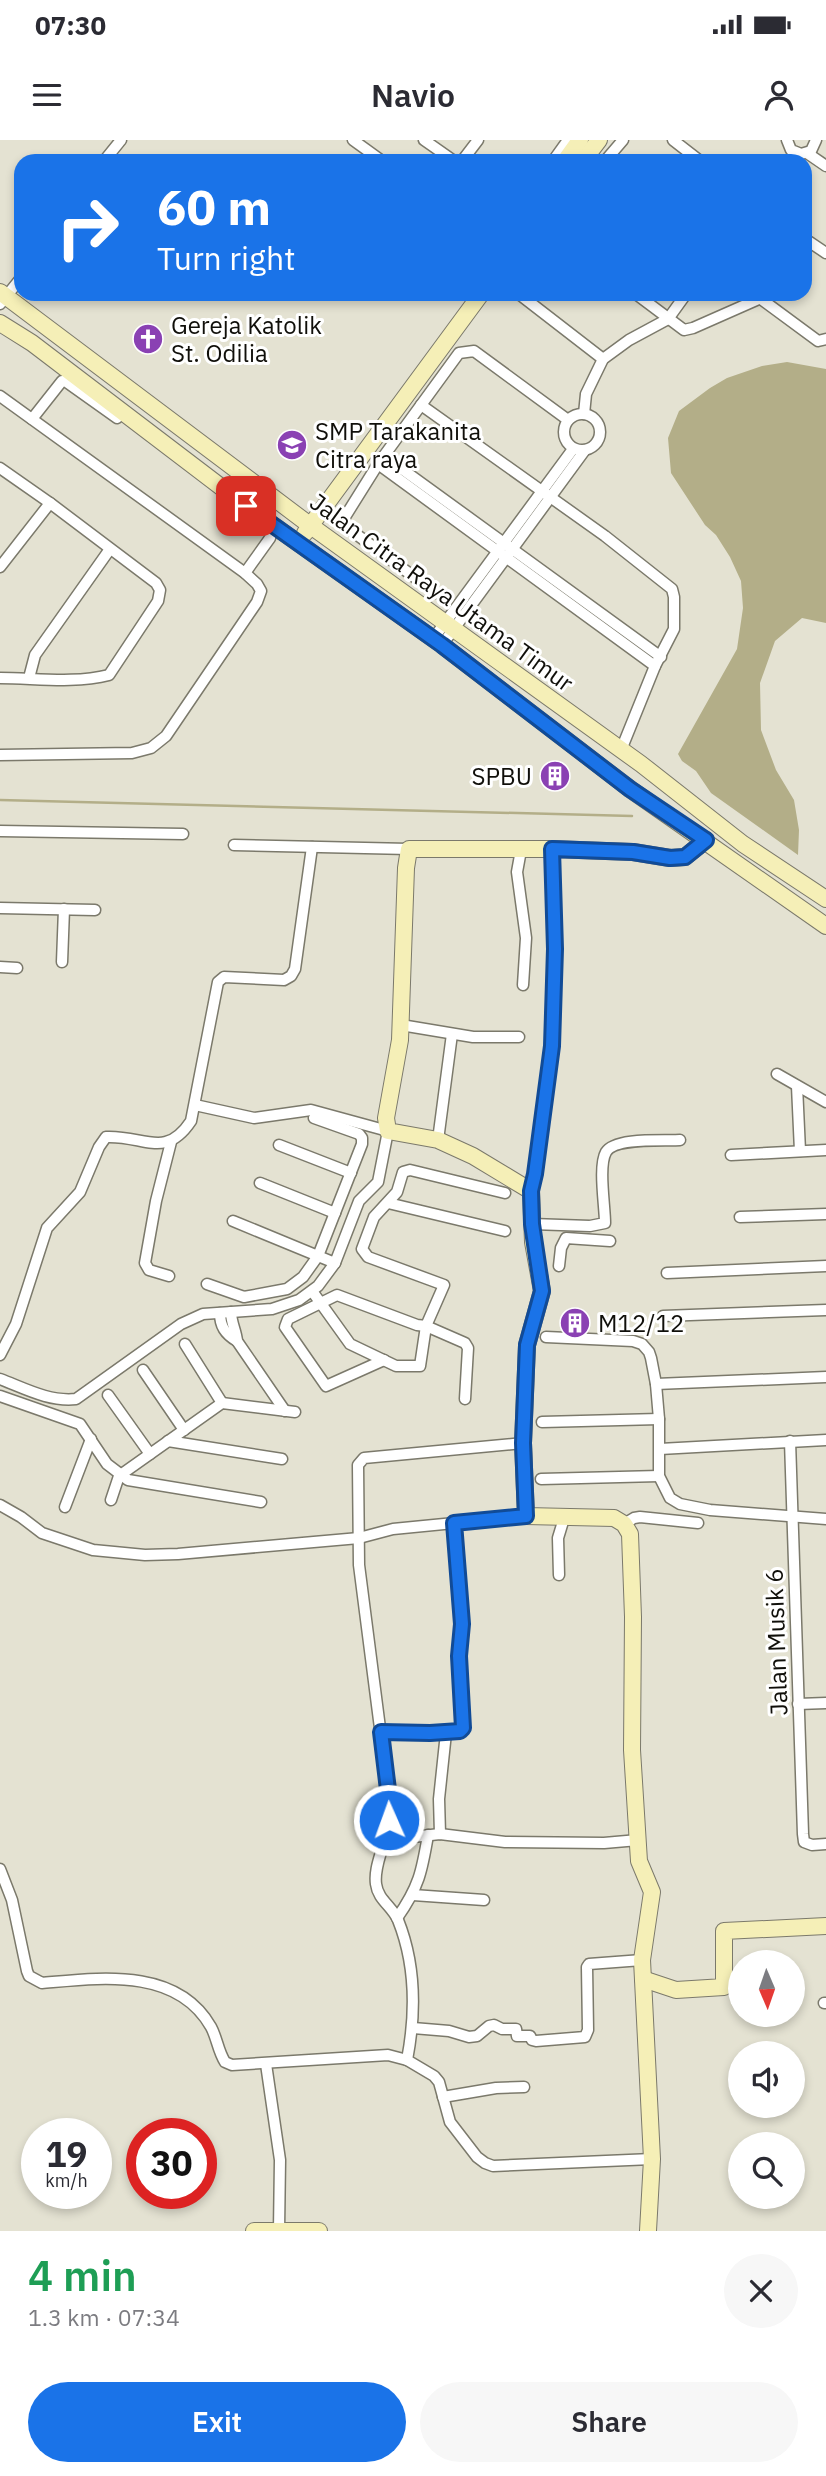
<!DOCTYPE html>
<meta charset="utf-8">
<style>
:root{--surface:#fff;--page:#f7f7f7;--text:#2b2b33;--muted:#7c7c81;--accent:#1a73e8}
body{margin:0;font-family:"IBM Plex Sans",sans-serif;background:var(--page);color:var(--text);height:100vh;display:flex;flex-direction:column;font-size:26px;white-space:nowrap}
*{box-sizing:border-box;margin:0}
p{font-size:23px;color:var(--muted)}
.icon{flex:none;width:38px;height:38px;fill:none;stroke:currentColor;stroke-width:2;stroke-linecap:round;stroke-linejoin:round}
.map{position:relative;height:2091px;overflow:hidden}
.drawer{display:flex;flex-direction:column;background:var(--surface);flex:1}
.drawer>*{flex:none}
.hud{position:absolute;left:14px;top:14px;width:798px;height:147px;border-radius:21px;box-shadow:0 4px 10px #0003;background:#1a73e8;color:#fff;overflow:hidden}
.needle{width:46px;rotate:178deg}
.tools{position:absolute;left:728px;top:1810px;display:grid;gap:14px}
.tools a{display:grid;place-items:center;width:77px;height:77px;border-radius:50%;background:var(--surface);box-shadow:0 4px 10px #0003;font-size:35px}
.speed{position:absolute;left:21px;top:1978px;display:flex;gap:14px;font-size:35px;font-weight:700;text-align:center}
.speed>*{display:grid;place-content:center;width:91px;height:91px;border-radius:50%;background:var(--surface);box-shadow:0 4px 10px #0003;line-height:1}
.speed small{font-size:18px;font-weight:400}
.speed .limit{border:10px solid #d22;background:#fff;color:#111}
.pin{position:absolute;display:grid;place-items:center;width:60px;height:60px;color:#fff;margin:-30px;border-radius:14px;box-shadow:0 4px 10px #0006}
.me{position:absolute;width:77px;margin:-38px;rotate:358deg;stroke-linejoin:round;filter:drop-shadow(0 0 5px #0008)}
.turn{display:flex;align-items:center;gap:24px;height:147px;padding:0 28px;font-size:32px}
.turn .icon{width:91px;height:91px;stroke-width:2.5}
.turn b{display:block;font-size:49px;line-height:60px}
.round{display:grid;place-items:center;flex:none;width:74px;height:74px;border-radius:37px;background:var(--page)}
.headline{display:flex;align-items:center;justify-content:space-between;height:119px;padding:0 28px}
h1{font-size:42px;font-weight:600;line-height:52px;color:#1e9e55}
.cta{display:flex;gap:14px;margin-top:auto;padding:14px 28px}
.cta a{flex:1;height:80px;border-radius:42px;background:var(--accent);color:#fff;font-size:28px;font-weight:600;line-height:80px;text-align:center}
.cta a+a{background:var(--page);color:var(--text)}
.status{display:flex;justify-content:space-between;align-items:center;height:49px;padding:0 35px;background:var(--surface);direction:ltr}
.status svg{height:19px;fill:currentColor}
header{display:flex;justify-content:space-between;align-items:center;height:91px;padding:0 28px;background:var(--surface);font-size:32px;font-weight:600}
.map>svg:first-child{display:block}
.water{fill:#b3ae88}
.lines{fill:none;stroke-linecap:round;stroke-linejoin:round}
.stream{stroke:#b3ae88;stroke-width:2.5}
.street-casing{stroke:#7b796b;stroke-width:13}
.secondary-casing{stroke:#7b796b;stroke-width:18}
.street{stroke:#fff;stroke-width:10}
.secondary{stroke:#f5efb7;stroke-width:16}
.route-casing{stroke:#114b97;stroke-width:18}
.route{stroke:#1a73e8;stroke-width:12}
.labels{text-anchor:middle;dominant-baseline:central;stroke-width:6;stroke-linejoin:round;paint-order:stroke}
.poi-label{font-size:24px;fill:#100f0a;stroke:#fff;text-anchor:start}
.street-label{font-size:24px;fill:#100f0a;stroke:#fff}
</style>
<div class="status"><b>07:30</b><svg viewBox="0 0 49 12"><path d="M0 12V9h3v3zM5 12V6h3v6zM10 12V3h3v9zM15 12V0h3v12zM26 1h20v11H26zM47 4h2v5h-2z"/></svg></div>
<header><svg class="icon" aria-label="menu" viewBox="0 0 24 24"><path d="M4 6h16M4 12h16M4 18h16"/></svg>Navio<svg class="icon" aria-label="person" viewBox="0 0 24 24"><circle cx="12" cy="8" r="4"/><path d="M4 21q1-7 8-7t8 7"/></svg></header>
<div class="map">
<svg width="826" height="2091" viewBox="0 0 826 2091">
<rect width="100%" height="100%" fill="#e4e2d2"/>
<polygon class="water" points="787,222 826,229 826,483 802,478 775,501 760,543 761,590 776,630 794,660 799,690 798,715 711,653 696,631 682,621 678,614 737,509 743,468 741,441 730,417 716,395 705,385 671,333 668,298 679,271 710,248 727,238 762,226"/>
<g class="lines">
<polyline class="stream" points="0,660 632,676"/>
<g class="street-casing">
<g id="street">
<polyline points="353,0 382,21"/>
<polyline points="424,0 454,21"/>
<polyline points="673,0 700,21"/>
<polyline points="787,0 791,10 801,14 811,11 816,0"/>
<polyline points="807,13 826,26"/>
<polyline points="104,21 121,0"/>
<polyline points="462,21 478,0"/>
<polyline points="553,21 568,0"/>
<polyline points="605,21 623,0"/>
<polyline points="805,99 826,113"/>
<polyline points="519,154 603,219"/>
<polyline points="636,154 684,190 693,188 761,158"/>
<polyline points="757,156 818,201 826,199"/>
<polyline points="0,164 21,138"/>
<polyline points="0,256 245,433 257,444 261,451 257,462 166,596 151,608 132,613 0,615"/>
<polyline points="421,265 605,396 672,449 674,457 674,489 655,526 621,610"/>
<circle cx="582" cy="292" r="18"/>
<polyline points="584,274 586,254 603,219 629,200 668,179 686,154"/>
<polyline points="32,279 62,241 65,241 117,278"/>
<polyline points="384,316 661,517"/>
<polyline points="378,324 655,526"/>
<path d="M0 328 50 363 156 443 160 450 158 461 109 535C74 544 35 538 0 538"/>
<polyline points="0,427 50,363"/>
<polyline points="245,433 270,398 271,393 263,385"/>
<polyline points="436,453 345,386 343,380 378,324 459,213 474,211 568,280"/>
<polyline points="433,499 573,309"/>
<polyline points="442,505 585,310"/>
<polyline points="29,538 35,515 110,409"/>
<polyline points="0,691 183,694"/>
<polyline points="234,705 409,709"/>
<polyline points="521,710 517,732 526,798 523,845"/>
<polyline points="0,768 95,770"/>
<polyline points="62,822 64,769"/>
<polyline points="0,827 17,828"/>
<polyline points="401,885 473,897 519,897"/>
<polyline points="777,934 826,962"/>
<polyline points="797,946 800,1011"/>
<polyline points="438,1000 452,894"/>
<polyline points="279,1005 351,1033"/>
<polyline points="731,1015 826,1010"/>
<polyline points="260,1043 335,1073"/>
<polyline points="531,1051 535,1034 552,906 555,809 552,709"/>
<polyline points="388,1063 505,1091"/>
<polyline points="740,1077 826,1074"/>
<polyline points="233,1081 335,1123"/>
<path d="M532 1084 590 1086 605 1083C605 1066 598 1026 606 1012 615 997 664 1001 680 1000"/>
<polyline points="559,1126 561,1108 566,1098 610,1101"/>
<polyline points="667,1133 826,1126"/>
<polyline points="169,1136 149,1130 145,1123 156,1061 171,1002"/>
<polyline points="207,1144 244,1157 287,1149 303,1137 318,1116 362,1004 362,998 359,994 314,978"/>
<polyline points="312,1151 350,1204 396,1226 420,1226 426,1186 444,1145 368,1117 362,1109 374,1077 397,1052 403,1032 410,1030 505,1053"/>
<path d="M231 1172C231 1183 236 1190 237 1201L285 1271"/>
<path d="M220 1173C220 1186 225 1194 237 1201"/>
<polyline points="663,1176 826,1170"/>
<polyline points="546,1197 633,1201 642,1204 649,1212 651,1218 656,1244 659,1279 659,1336 670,1358 680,1364 710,1370 826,1379"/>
<polyline points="185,1204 222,1263"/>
<path d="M0 1215 16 1184 47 1088 80 1052 99 1007 106 997C144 995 165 1020 191 981L218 842 224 837 284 840 291 836 295 829 312 707"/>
<polyline points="384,1220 326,1246 285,1187 288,1179 337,1155 417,1185 426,1186 465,1203 468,1208 465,1259"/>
<polyline points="143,1230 184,1290"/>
<path d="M0 1239C24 1248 49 1262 76 1259L181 1184 203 1174 272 1169 299 1160 318 1146 335 1123 359 1061 378 1042 388 991 311 970 254 978 195 965"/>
<polyline points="656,1244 826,1237"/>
<polyline points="108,1255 150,1314"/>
<polyline points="0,1256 80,1284 107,1324 128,1340 261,1362"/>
<polyline points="542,1282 659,1279"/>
<polyline points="168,1301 282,1319"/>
<polyline points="790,1301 803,1694 804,1702 812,1705 826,1704"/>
<path d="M523 1303 364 1318 358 1325 359 1425 389 1658C389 1673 388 1687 384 1701 381 1715 374 1729 376 1744 378 1760 392 1766 398 1780 416 1825 416 1873 407 1920L434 1936 439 1942 450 1982 477 2017 485 2023 493 2026 652 2019"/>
<polyline points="660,1309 826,1300"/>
<polyline points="541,1339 659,1336"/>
<polyline points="111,1360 119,1336 222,1263 295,1272"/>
<polyline points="0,1365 21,1377 42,1393 93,1410 114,1412 145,1415 178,1414 359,1398 393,1389 526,1376"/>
<polyline points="65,1367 91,1299"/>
<polyline points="624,1384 634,1378 640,1377 698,1383"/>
<polyline points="559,1435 558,1398 565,1375"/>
<polyline points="798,1564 826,1563"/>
<polyline points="381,1592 430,1593 460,1591 463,1588 459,1515 462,1484 454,1383"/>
<polyline points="440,1694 439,1659 446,1593"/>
<polyline points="385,1700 440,1694 505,1702 604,1703 638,1700"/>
<path d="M0 1729 12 1760 27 1831 29 1836 42 1843C100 1838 177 1827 211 1887 217 1898 218 1911 225 1922L232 1925 388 1915 407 1920"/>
<polyline points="413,1755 484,1760"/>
<path d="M397 1778C419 1747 422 1731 428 1695"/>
<polyline points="824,1863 826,1863"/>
<polyline points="413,1888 449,1891 469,1897 477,1896 489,1886 494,1885 502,1889 516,1889 517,1896 530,1896 532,1900 536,1901 585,1897 588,1890 587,1827 589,1824 642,1820"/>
<polyline points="266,1924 280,2020 279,2090"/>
<polyline points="443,1957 496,1948 524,1947"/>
</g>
</g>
<g class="secondary-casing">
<g id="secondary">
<polyline points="565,21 580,0"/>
<polyline points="583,21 599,0"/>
<polyline points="0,152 311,386 641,624 743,704 826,759"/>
<polyline points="0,183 32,203 246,366 442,505 630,649 826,786"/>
<polyline points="305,393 481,154"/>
<polyline points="643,1839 676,1850 724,1847 724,1791 826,1786"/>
<polyline points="254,2091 319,2091"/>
<polyline points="648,2091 652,2019 642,1820 652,1752 639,1721 632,1610 633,1477 630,1394 624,1384 614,1378 526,1376 523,1303 527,1205 542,1151 533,1102 531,1051 473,1016 438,1000 388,991 386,978 400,900 406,728 409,709 552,709 633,712 670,718 685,717 706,700"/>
</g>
</g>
<use href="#street" class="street"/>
<use href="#secondary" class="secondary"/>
</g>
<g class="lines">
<g class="route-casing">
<polyline id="route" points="246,366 442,505 630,649 706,700 685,717 670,718 633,712 552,709 555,809 552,906 535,1034 531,1051 532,1084 542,1151 527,1205 523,1303 526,1376 454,1383 462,1484 459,1516 463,1588 460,1591 430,1593 381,1592 389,1658 389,1680"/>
</g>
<use href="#route" class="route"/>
</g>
<defs>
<g id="church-disc" transform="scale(1.575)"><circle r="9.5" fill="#8a41b3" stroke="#fff"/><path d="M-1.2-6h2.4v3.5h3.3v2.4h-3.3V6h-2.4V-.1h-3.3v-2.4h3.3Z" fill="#fff"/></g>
<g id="school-disc" transform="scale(1.575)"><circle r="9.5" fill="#8a41b3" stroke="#fff"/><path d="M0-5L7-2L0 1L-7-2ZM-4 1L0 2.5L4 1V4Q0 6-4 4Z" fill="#fff"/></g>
<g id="building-disc" transform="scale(1.575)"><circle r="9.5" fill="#8a41b3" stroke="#fff"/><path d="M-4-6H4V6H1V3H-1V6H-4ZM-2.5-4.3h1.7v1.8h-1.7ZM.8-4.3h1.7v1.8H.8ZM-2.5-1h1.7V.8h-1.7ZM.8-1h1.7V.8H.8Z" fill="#fff"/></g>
</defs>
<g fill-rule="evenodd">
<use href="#church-disc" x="148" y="199"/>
<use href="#school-disc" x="292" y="305"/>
<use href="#building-disc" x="555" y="636"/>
<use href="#building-disc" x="575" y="1183"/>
</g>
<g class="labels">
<g class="poi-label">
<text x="171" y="185">Gereja Katolik<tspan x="171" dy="28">St. Odilia</tspan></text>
<text x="315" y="291">SMP Tarakanita<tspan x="315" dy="28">Citra raya</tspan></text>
<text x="532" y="636" text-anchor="end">SPBU</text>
<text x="598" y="1183">M12/12</text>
</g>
<g class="street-label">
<text transform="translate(442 452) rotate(36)">Jalan Citra Raya Utama Timur</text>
<text transform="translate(776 1502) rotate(-92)">Jalan Musik 6</text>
</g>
</g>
</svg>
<div class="tools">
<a><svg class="needle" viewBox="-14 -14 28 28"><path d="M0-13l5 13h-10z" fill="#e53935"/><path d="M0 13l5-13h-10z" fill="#7c7c81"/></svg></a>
<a><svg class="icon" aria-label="sound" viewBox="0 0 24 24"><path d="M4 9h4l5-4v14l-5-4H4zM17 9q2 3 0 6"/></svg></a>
<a><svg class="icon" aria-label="search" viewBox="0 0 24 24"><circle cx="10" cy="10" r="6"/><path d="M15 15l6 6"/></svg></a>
</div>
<div class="speed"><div>19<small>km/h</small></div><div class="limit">30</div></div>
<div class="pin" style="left:246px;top:366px;background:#d93025"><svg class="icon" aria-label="arrive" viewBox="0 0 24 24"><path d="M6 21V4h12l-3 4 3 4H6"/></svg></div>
<svg class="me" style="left:389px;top:1680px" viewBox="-20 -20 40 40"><circle r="17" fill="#1a73e8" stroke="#fff" stroke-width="3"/><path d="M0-11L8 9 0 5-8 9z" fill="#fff"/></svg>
<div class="hud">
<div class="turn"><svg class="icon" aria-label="right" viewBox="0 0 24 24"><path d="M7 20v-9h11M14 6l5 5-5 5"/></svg><div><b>60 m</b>Turn right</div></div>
</div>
</div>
<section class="drawer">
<div class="headline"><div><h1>4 min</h1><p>1.3 km · 07:34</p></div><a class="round"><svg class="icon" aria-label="close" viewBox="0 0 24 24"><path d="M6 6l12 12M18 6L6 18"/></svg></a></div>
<div class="cta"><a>Exit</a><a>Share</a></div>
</section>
